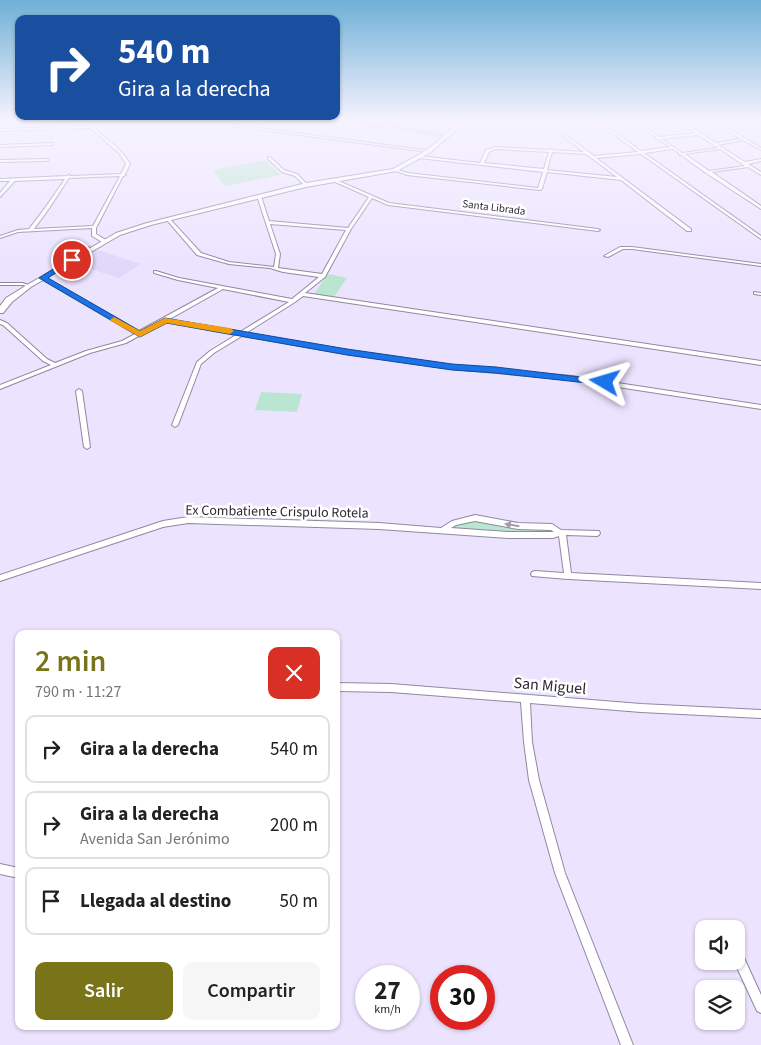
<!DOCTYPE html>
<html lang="es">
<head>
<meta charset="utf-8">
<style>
	body { margin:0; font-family:"Source Sans 3",sans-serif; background:#f6f6f6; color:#202124; height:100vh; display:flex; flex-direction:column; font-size:19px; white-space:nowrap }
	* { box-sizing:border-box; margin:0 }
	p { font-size:16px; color:#757577 }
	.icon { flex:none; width:28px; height:28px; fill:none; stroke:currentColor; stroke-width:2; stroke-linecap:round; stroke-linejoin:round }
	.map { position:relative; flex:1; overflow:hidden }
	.details { position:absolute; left:15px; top:630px; width:325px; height:400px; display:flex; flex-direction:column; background:#fff; border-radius:10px; box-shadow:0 1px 4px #0004 }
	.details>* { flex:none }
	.guide { position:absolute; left:15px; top:15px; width:325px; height:105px; border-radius:10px; box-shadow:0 1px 4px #0004; background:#1a4fa0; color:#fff; overflow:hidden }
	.fabs { position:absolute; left:695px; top:920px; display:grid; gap:10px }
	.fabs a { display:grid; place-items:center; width:50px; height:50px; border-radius:10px; background:#fff; box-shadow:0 1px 4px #0004; font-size:25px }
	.speed { position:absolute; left:355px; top:965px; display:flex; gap:10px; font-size:25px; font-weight:700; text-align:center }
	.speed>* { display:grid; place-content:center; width:65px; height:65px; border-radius:50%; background:#fff; box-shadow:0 1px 4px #0004; line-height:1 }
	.speed small { font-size:12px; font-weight:400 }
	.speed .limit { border:8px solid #d22; background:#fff; color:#111 }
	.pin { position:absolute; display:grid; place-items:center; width:42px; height:42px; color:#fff; margin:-21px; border:2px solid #fff; border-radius:50%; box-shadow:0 1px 5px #0007 }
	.me { position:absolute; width:55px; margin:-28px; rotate:277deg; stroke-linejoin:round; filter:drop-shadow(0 0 4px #0008) }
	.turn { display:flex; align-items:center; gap:18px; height:105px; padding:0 20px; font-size:22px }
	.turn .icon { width:65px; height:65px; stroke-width:2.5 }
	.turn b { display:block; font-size:35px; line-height:42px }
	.round { display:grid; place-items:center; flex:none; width:52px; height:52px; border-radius:10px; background:#f6f6f6 }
	.headline { display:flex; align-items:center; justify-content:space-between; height:85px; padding:0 20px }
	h1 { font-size:30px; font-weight:600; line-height:38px; color:#787417 }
	.cta { display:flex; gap:10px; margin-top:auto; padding:10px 20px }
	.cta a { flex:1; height:58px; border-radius:10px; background:#787417; color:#fff; font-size:20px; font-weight:600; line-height:58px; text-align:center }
	.cta a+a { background:#f6f6f6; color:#202124 }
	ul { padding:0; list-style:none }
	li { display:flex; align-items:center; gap:15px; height:68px; margin:0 10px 8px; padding:0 10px; border:2px solid #e0e0e0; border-radius:10px }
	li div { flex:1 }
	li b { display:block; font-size:19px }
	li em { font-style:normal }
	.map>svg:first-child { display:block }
</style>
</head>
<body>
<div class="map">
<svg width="761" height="1045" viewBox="0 0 761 1045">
	<rect width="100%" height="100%" fill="#ece4ff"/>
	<path fill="#e1d7f8" d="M95,249L141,264L119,278L72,263Z"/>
	<path fill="#bae5d0" d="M751,121L761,127V135L752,137L729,124Z
		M265,160L280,175L225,186L213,170Z
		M328,274L347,278L334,297L314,294Z
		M261,392L302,394L297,412L255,410Z
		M476,520L551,529L554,532L513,533L448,528L460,523Z"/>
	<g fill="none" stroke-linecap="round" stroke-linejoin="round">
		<path stroke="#5aa9ba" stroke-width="2" d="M74,256L89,247
			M55,268L65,261"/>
		<defs>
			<path id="street" d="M85,121H89C101,138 120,145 130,164L125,174L126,175L123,176L96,228V234L106,240V242H102L92,236V228L18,232L0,238V236L18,230L29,229L45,208L65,179L15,181L0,197V193L10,181H0V179L67,176L69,175L71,176L121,174L126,164L119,153L90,128L0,131V129L89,126ZM120,176L93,226L34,229L48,210L69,178Z
				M194,121H205L431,151L429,152Z
				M336,121H348L451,135L449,136Z
				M595,121H599L641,151L670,147L658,139H656V137L632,121H637L659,137L696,133L677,121H682L716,143L741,139L711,121H716L761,148V150L743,140L718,145L745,162L761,159V161L748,164L761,172V175L748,167L712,172L761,206V209L706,173L681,155H679V153L673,149L644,153L761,236V239L641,154L596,158L691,229V231H687L621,180L547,172L542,189L540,190L407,175L393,170L395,169L408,173L538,188L543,172L419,158L417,157L419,156L480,163L486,150L495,147L549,150L551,149L553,150L584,152L563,136L564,134L594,156L638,152ZM698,135L718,148L682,153L662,139ZM495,149L549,152L544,169L484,163L489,152ZM720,149L745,166L709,171L685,154ZM552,152L586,154L617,177L547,170Z
				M758,121H761V123Z
				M52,143L53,145L0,147V145Z
				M268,157H270L284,170L297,174L307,184V186H305L295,176L282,172L268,159Z
				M46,159L48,160L47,161L0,162V160Z
				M334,179L389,203L598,229L600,230L598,231L388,205L372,198L351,229L325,277L305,293L761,361V365L303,296L295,302L246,333L347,350L452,365L572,376L761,405V409L572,380L452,369L347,354L242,336L214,353L201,364L178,425L175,427L172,425L197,362L210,351L236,335L164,322L126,343L90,353L0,389V385L51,365L43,361L3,325L0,324V320L7,323L47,359L55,363L86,351L122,341L135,334L41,279V277H45L139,331L218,288L178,280L154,273V271H156L179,278L292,299L319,277L283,272L270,268L229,264L197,255L166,219L169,218L201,253L229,262L274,267L276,254L257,196L259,195L261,196L269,221L348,228L369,197L333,181L332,180ZM270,224L346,230L322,274L278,268L280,254ZM223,289L289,302L240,332L168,320Z
				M620,247H632L761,264V266L632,249H623L608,257L604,256Z
				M0,283H23L31,286L29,287L23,285H0Z
				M754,292L761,293V295L754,294Z
				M79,389L82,391L90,447L87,449L84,447L76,391Z
				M475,515L518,523L552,524L561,530L599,531L600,533L599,535L597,536L566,535L571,573L761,583V589L568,579L532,576L531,574L532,572L535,571L564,573L559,536L553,538H508L379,529L188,523L163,527L0,581V575L163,521L188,517L379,523L441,528L452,521ZM475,521L518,529L551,530L554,532H508L451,528L456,525Z
				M336,683L391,684L641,704L761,710V718L641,712L530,703L532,742L539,780L565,873L633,1045H621L555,873L529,780L524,742L521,702L391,692L336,691Z
				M0,864L19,868V878L0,874Z
				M736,948L740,949L761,995V1013L757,1011L734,961H736Z"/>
			<path id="secondary" d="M461,121H466L431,152L397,171L306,187L151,225L120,235L31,287L12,302L3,313H0V306L6,298L27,285L116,233L147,223L306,183L393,169L427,150Z"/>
		</defs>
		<use href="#street" stroke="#9088a0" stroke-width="2"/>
		<use href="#secondary" stroke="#9088a0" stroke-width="2"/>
		<use href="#street" fill="#fff" fill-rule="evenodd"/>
		<use href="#secondary" fill="#fff" fill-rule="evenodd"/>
	</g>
	<defs><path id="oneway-solid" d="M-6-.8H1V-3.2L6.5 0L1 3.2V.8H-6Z" transform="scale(1.25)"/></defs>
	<use fill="#a09fa3" href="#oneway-solid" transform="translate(512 525) rotate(-171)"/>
	<linearGradient id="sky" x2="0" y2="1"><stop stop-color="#6fb0d6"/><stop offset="0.45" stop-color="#f6f3ff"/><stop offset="1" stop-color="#f6f3ff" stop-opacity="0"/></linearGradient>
	<rect width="761" height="268" fill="url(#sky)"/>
	<path fill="#1a73e8" stroke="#114b97" d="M69,259L75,260L48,278L140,331L165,318L347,349L452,364L496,367L605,380L609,382L605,385L496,373L452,370L347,355L167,323L140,337L39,278Z"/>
	<path fill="#f59e0b" d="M114,317L140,331L165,318L230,328L234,331L230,334L167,323L140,337L111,321L110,320Z"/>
	<g text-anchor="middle" stroke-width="5" stroke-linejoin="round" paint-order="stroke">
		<g font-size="11" fill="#2c2933" stroke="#fff">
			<text transform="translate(494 207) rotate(7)" y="4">Santa Librada</text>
		</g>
		<g font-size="14" fill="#2c2933" stroke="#fff">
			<text transform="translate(277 511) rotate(1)" y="5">Ex Combatiente Crispulo Rotela</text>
		</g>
		<g font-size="16" fill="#2c2933" stroke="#fff">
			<text transform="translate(550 685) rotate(5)" y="6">San Miguel</text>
		</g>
	</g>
</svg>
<div class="fabs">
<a><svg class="icon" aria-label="sound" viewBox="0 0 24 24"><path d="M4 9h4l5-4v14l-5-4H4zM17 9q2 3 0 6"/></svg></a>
<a><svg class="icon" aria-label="layers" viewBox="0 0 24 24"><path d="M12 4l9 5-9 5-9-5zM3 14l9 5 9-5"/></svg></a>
</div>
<div class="speed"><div>27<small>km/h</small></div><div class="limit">30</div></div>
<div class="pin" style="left:72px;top:260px;background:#d93025"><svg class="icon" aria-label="arrive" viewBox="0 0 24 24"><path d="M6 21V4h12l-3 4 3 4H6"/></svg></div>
<svg class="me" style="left:605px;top:382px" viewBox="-20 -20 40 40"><path d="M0-17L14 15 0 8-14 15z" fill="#1a73e8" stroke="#fff" stroke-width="4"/></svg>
<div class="guide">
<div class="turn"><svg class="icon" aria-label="right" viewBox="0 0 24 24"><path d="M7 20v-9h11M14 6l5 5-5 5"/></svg><div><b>540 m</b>Gira a la derecha</div></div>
</div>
<section class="details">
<div class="headline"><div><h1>2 min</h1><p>790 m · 11:27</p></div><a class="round" style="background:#d93025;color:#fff"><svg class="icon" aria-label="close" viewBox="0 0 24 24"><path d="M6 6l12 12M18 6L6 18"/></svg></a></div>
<ul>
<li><svg class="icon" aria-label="right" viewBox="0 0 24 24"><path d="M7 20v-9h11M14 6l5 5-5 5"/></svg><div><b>Gira a la derecha</b></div><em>540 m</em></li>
<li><svg class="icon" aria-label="right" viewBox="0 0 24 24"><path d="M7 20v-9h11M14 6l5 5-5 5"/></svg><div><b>Gira a la derecha</b><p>Avenida San Jerónimo</p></div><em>200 m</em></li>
<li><svg class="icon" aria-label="arrive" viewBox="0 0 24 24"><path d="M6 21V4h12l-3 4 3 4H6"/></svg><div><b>Llegada al destino</b></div><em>50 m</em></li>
</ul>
<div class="cta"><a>Salir</a><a>Compartir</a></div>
</section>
</div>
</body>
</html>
